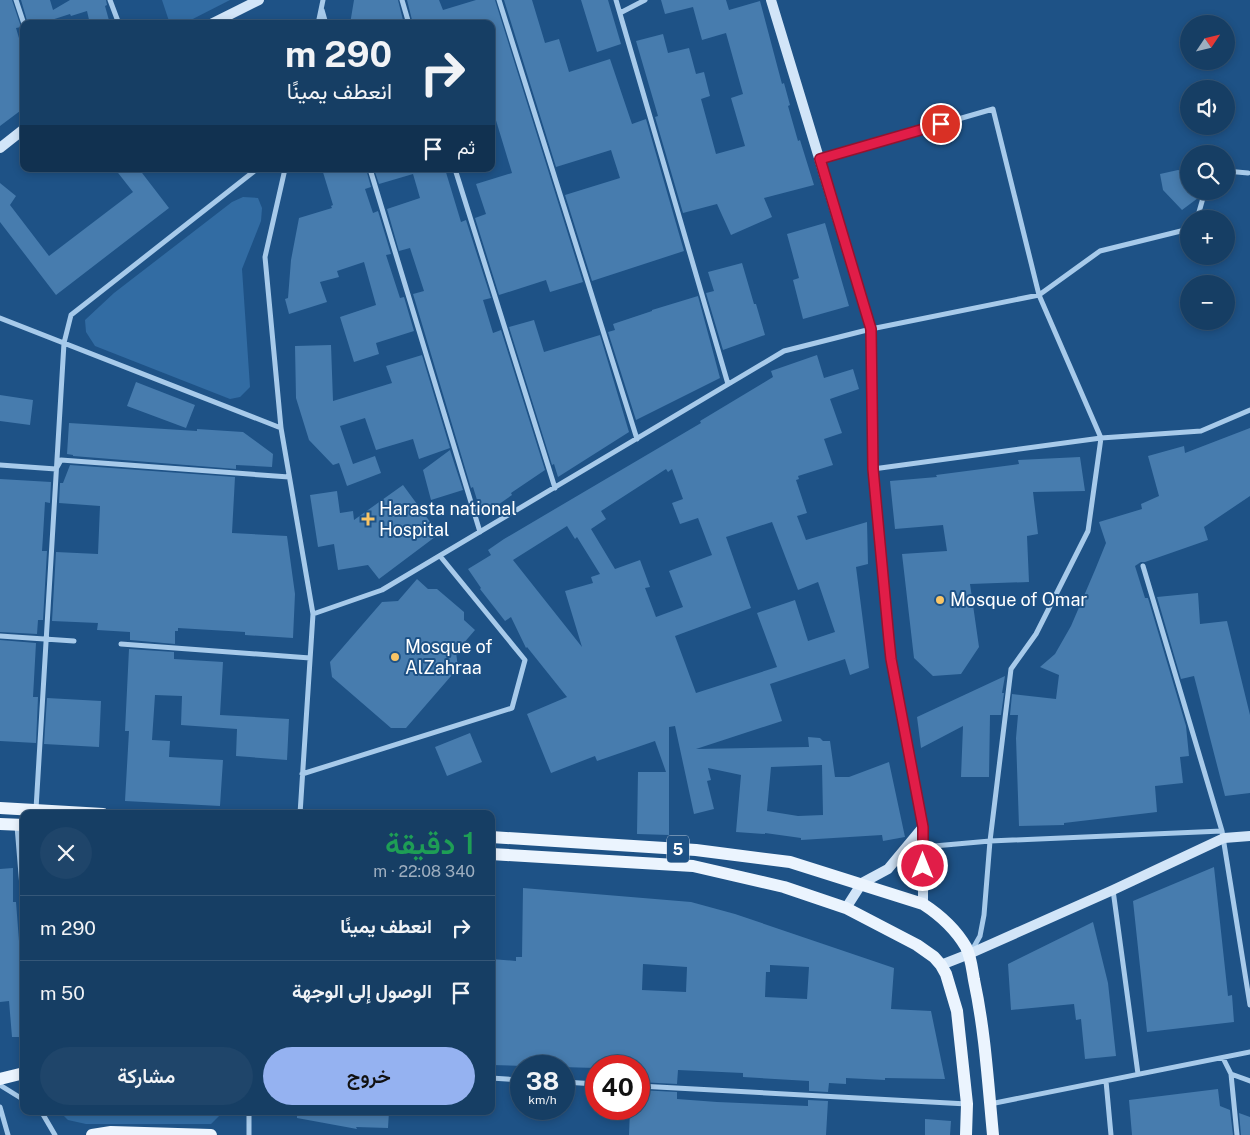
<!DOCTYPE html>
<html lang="ar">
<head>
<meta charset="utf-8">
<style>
	body { margin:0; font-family:"Public Sans",Vazirmatn,sans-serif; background:#1f456a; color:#f1f3f6; direction:rtl; height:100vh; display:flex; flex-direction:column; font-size:19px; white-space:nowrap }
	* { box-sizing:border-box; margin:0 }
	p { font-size:16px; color:#9eaebf }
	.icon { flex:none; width:28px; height:28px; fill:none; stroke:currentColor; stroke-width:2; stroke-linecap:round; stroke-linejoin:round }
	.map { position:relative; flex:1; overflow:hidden; direction:ltr }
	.drawer { position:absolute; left:20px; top:810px; width:475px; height:305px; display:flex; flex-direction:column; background:#163e64; border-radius:10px; box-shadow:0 2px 8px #0003,0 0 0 1px #355778; direction:rtl }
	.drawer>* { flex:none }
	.top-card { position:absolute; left:20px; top:20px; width:475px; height:152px; border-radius:10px; box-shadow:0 2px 8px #0003,0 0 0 1px #355778; direction:rtl; background:#163e64; color:#f1f3f6; overflow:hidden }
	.needle { width:32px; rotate:55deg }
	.buttons { position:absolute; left:1180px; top:15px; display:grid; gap:10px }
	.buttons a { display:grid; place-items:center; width:55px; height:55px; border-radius:50%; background:#163e64; box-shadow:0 2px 8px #0003,0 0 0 1px #355778; font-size:25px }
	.speed { position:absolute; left:510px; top:1055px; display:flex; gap:10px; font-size:25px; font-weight:700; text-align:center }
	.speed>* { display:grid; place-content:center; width:65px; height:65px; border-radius:50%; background:#163e64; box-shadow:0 2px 8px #0003,0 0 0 1px #355778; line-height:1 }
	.speed small { font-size:12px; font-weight:400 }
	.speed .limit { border:8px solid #d22; background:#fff; color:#111 }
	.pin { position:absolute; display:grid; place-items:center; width:42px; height:42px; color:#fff; margin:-21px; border:2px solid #fff; border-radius:50%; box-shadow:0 1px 5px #0007 }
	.me { position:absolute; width:55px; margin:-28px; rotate:0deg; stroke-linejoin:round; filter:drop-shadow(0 0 4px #0008) }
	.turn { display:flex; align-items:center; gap:18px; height:105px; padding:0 20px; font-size:22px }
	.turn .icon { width:65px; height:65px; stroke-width:2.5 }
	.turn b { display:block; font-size:35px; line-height:42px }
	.then { display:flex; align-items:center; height:48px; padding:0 20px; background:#0003; gap:10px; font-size:19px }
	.round { display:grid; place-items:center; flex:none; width:52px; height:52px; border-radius:26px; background:#1f456a }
	.summary { display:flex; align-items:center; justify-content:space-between; height:85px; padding:0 20px }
	h1 { font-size:30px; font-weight:600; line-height:38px; color:#1e9e55 }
	.cta { display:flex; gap:10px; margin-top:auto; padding:10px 20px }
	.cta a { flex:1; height:58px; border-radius:30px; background:#95b2f1; color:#111; font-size:20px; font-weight:600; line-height:58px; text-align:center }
	.cta a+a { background:#1f456a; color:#f1f3f6 }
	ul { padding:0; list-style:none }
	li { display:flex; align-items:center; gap:15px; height:65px; padding:0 20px; border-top:1px solid #355778 }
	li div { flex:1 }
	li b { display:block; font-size:19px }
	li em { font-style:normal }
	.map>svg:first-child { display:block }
</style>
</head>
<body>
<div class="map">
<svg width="1250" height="1135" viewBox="0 0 1250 1135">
	<rect width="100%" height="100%" fill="#1e5286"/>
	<path fill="#326ca3" d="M162,0H230L183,24H170Z
		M243,197L258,198L262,208L261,221L242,269L250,387L240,397L230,399L95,346L86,332L85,320L114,293L232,202Z
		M59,1111H221V1114L211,1124H86L68,1120Z"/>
	<path fill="#477cae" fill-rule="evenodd" d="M0,0H12L21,27L16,28L24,55V108L0,126Z
		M21,0H50L53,10L70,0H106L107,5L105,6L110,24H90L87,11L71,16L70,14L39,24H28Z
		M354,0H398L404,24H350Z
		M407,0H439L443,10L476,0H495L583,282L550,292L546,280L499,295L475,218L486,214L476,184L512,173L491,104V24H413Z
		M504,0H532L545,43L559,39L569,72L610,59L632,124L646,119L684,251L592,281L565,195L620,178L611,150L556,167Z
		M581,0H608L621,44L597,52Z
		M661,0H726L729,10L760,1L782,84L784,83L790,105L788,106L798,141L800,140L814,185L764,198L772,217L731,235L717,204L683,213L655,117L658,116L636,41L663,34L668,53L689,48L696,74L704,72L710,96L701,99L716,154L745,146L731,98L743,94L726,33L702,40L693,7L665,14Z
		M115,169H139L169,208L56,295L0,222V183L16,196L10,205L49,256L133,192Z
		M322,169H366L371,187L365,189L373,213L378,211L391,254L386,255L400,298L404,297L414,331L376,343L379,354L354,362L340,317L376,305L364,262L337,271L339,277L320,282L327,302L289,314L285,299L288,298L291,260L299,218L332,208L331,206L333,205Z
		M374,169H445L461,222L466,220L491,298L483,300L493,333L501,330L545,470L511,493L512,495L482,516L473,487L471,488L413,294L424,291L410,248L399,251L387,209L420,198L413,174L379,184Z
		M1178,170L1189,173V191H1200L1198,198L1182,210L1163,190L1160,174Z
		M825,223L849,306L803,319L793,280L799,278L787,234Z
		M742,263L754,304H756L765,335L723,350L706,293L714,291L708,272Z
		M698,296L720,378L636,420L608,332L615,330L613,324L652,311V310Z
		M534,320L544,352L600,335L629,432L558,477L554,464L552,465L509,327Z
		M331,345L333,401L392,383L386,366L422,355L450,448L419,459L413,439L376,450L365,418L340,426L353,464L375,456L381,473L347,486L339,463L333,465L309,440L296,398L295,346Z
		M817,355L824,378L853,369L859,389L830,399L842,433L824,439L833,465L798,476L799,479L796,480L807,513L797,516L806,540L867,522L868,564L856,567L869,668L850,675L845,659L770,684L782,721L696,749L809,747L808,737L820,738L823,741H830L835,777H849L889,762L905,837L883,841L882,835L801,840V838L765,833V834L736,832L741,775L708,768L711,780L707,781L714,809L694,814L675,726L669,727V835L637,834L638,772H666L655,741L597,761L595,756L551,773L527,714L567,697L527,647L526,648L511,617L505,621L480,589L481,588L468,569L491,555L488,550L504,539L701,423L700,421L773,377L771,371ZM666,469L668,472L672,469L683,499L672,503L680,524L698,518L712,555L669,571L683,607L656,617L645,588L650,587L640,560L615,569L591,529L606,519L601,511ZM772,522L798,590L818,582L835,632L808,641L795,600L757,613L777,667L696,693L675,636L751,608L726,537ZM567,526L575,539L577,537L600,574L591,577L593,583L565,591L582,647L513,560ZM822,765L823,815L798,816L767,811L771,767Z
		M136,382L195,405L186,428L127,406Z
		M0,395L33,400L30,425L0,421Z
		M69,423L197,431V429L243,432L273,454L272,467L236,465V469L73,456V455L67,454Z
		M1250,428V496L1204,527L1208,540L1145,562H1141L1135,566L1145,598H1148L1186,726L1189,756L1180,757L1183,783L1155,786L1157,812L1064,823V825L1019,826L1016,738L1018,715H1010L1012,694L1056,699L1059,675L1040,667L1055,654L1071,626L1095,570L1106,543L1099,522L1142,509L1141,504L1159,496L1148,456L1184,446L1185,453Z
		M450,450L463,490L431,500L423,470Z
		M1080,457L1085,491L1033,492L1038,534L1027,536L1029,582L970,584L979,647L961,674L933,676L914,658L902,554L947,551L943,525L895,529L890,481L937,477L936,475L1019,464L1018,460Z
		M70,465L235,477L232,533L287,536L295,594L293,638L245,635V632L178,628V631H175V644L130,640V632L97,630L98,623L52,621L56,552L98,554L100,506L59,503L60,483H63Z
		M0,479L51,482L50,503L45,502L43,536L42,551H47L43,620H38L37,634L0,632Z
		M403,485L439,534L379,579L368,565L338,570L334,544L318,547L310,495L337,491L340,513L353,511L354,520Z
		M417,579L428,589H437L464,612V620L475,630L456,652L458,668L406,728H391L332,677L330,662L382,602L398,601Z
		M1198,593L1200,624L1227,621L1250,715V793L1225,796L1194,676L1181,679L1157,597Z
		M0,640L36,643L33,697H38L36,743L0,741Z
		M129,649L174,652V659L223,662L220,715L289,719L287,760L236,756L237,729L181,725L182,696L155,695L152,740L170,741L169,757L223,760L220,806L125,801L129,731H125Z
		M1005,676L1002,693H1004L1001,715H990L989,777H961L963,726L921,748L917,717Z
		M47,698L101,701L99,747L44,744Z
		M470,733L482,762L447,776L435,747Z
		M1214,867L1228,996L1232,995L1234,1022L1147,1032L1133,901Z
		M13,868V902H16L19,941L24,1037H12L9,1001L0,1002V869Z
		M523,888L691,902L735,914L894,968L891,1009L931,1011L945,1079L885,1078V1080L846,1078V1084L829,1083L828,1092L809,1091V1081L743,1077V1073L678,1070L677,1084L639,1082V1066H596V1068L491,1065V959L516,961V957H522ZM643,964L687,967L686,992L642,990ZM770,965L809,967L807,999L765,997L766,972H770Z
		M1093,922L1108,983L1116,1056L1085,1059L1081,1019L1076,1020L1074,1004L1011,1010L1008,964Z
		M1218,1089L1220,1106L1230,1110L1233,1135H1132L1129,1100Z
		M639,1090L677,1092V1099L717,1102L808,1106V1100L828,1101L826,1135H629L630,1109H639Z
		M297,1111H389L388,1128L356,1127L357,1129L297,1118Z
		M1239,1113L1250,1117V1135H1241Z
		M925,1119L951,1121L950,1135H925Z"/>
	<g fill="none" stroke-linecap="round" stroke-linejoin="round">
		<path stroke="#a7caea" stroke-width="5" d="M16,0L24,24
			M110,0L119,24
			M402,0L409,24
			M499,0L637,439
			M616,0L728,384
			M322,10L326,24
			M620,13L645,0
			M318,24L323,0
			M820,159L993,109L1039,295L1101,438L1088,531L1036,634L1011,669L990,841L984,915L980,936L971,952
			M285,169L265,257L281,428L313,614L300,814
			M370,169L480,532
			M455,169L555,488
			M1226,171L1248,173
			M1197,219L1205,191
			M0,318L281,428
			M0,465L56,469L61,460L289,477
			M873,469L1101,438L1201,431L1250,410
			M1143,566L1222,831L1250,1005
			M313,614L382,590L784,351L871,329L1039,295L1100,251L1189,229
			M0,636L74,641
			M121,644L310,658
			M302,774L512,708L525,660L440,556
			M36,809L64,343L71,315L257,169
			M17,826L24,911
			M923,847L990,841L1222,831
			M1113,890L1138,1074
			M1223,1058L1231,1074L1250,1081
			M1231,1074L1237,1135
			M491,1078L521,1080
			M1106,1081L1111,1135
			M564,1082L596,1084
			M0,1085L24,1100
			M639,1086L967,1104
			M990,1104L1250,1052
			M0,1107L8,1135
			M41,1111L55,1135
			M249,1135V1111"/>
		<path stroke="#d2e5f8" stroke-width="10" d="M771,0L871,329L873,469L891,659L923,827V904
			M211,24L259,0
			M0,148L24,129
			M846,908L862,883L888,869L923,827
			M941,965L969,954L1113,890L1224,838L1250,836"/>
		<path stroke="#ebf4fe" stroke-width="12" d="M0,808L103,814
			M0,824L24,825
			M491,837L696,850L790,862L923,904C940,915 956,930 966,947C971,957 972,969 974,980C985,1031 988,1083 993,1135
			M491,854L693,866L784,887L846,908L917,945L934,957L941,965L946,974L957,1011L967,1104L966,1135
			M0,1079L24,1073
			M92,1135L111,1132L211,1135"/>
	</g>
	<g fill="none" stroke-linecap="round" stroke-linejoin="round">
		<defs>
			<path id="route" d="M923,866V827L891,659L889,640L873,469L871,329L820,159L941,124"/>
		</defs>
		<use href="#route" stroke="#92132f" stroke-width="12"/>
		<use href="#route" stroke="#e11d48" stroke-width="9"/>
	</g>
	<g fill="#f9c566" stroke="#1e5286" stroke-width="2">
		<path d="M365.5 511.5h5v5h5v5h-5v5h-5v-5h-5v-5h5z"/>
		<circle cx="940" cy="600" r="5"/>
		<circle cx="395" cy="657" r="5"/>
	</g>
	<g text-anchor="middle" stroke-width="4" stroke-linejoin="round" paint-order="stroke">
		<rect fill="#1e5286" stroke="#bccbdb" stroke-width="1" x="667" y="835.5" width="22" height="27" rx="4"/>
		<g font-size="16" font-weight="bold" fill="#fff">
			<text x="678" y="855">5</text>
		</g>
		<g font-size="18" fill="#fff" stroke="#1e5286" text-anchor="start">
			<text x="379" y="515">Harasta national<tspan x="379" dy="21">Hospital</tspan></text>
			<text x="950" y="606">Mosque of Omar</text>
			<text x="405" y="653">Mosque of<tspan x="405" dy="21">AlZahraa</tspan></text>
		</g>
	</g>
</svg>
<div class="buttons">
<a><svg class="needle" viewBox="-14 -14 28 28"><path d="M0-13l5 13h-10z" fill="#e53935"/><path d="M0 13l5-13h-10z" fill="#9eaebf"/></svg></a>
<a><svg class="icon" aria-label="sound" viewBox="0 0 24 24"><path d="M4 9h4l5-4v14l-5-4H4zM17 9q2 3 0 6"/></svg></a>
<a><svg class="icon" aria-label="search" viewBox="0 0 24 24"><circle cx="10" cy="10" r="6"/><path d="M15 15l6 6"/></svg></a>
<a>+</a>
<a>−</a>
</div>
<div class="speed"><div>38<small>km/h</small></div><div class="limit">40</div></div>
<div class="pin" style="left:941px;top:124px;background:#d93025"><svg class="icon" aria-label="arrive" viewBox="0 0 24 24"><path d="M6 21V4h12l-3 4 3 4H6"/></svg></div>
<svg class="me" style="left:923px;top:866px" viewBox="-20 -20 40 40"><circle r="17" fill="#e11d48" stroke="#fff" stroke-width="3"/><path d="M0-11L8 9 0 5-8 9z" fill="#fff"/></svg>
<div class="top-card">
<div class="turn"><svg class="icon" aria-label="right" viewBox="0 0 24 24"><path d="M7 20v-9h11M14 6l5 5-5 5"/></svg><div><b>290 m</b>انعطف يمينًا</div></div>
<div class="then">ثم<svg class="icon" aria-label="arrive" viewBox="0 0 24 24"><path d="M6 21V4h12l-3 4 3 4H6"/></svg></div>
</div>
<section class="drawer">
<div class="summary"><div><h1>1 دقيقة</h1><p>340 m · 22:08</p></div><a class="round"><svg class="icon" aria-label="close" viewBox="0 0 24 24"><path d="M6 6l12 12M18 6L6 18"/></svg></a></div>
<ul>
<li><svg class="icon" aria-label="right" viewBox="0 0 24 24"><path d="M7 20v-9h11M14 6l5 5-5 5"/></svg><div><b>انعطف يمينًا</b></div><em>290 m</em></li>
<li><svg class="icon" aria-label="arrive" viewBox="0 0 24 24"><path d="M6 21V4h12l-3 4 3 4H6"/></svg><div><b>الوصول إلى الوجهة</b></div><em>50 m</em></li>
</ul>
<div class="cta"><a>خروج</a><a>مشاركة</a></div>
</section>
</div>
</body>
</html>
